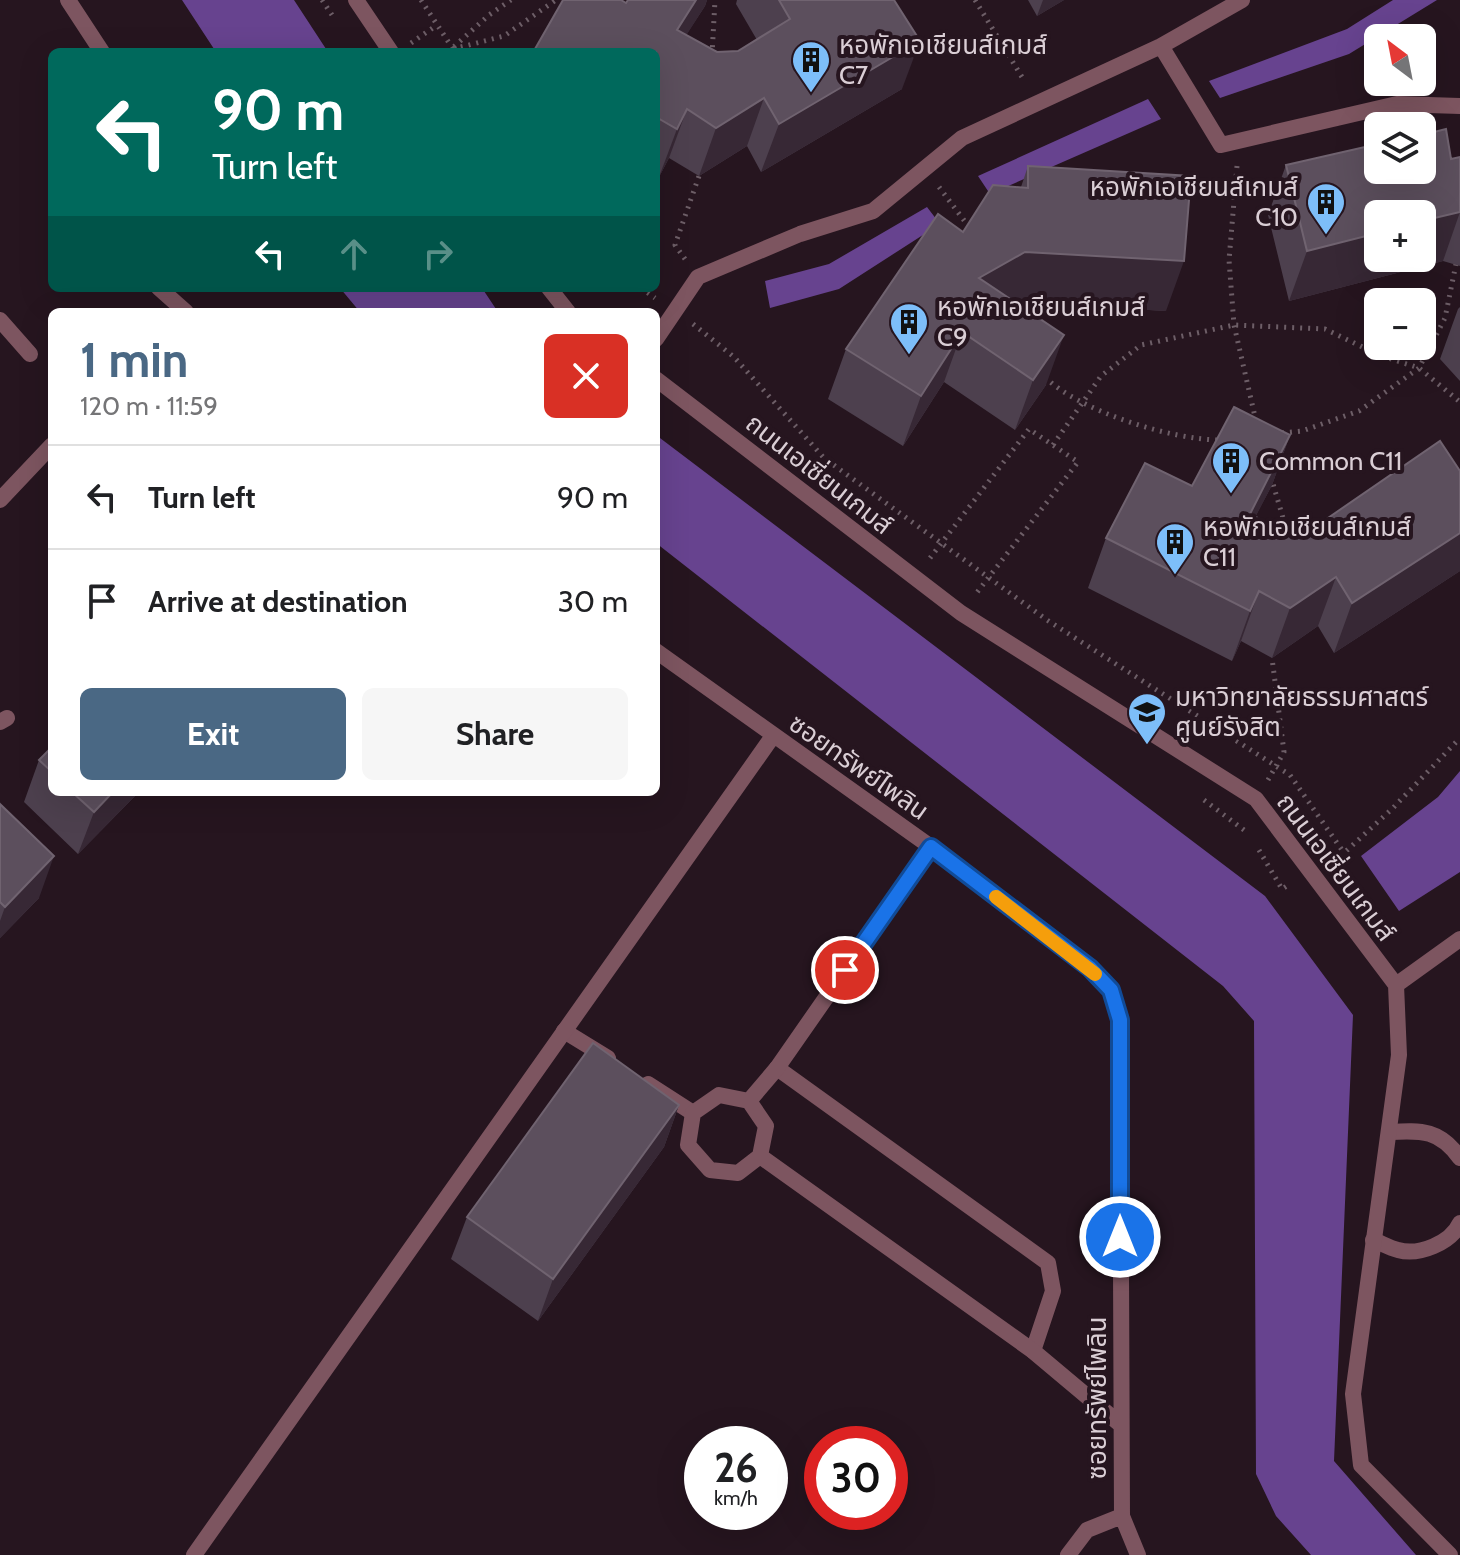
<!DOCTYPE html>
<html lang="en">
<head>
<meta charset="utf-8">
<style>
	body { margin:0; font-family:Cabin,"Noto Sans Thai",sans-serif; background:#f6f6f6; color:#202124; height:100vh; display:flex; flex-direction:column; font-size:30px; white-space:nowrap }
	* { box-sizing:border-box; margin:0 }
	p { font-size:26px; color:#757577 }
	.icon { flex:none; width:44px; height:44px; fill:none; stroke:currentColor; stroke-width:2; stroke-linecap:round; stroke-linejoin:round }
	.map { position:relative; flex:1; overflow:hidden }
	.panel { position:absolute; left:48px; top:308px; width:612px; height:488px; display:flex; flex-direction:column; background:#fff; border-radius:12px; box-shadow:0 8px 32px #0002 }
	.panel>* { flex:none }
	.top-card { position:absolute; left:48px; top:48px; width:612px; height:244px; border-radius:12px; box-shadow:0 8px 32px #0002; background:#00695c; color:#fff; overflow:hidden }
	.needle { width:52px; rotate:328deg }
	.controls { position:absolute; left:1364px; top:24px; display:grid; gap:16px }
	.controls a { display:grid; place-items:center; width:72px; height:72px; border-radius:12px; background:#fff; box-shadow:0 8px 32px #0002; font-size:40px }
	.speed { position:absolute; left:684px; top:1426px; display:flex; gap:16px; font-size:40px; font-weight:700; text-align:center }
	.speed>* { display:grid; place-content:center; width:104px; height:104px; border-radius:50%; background:#fff; box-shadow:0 8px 32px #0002; line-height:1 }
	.speed small { font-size:20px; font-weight:400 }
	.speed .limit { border:12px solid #d22; background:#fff; color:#111 }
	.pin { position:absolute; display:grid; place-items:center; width:68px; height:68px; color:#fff; margin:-34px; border:4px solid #fff; border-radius:50%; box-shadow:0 2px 8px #0007 }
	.me { position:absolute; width:88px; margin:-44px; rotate:0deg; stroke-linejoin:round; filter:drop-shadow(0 0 6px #0008) }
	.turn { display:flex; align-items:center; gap:28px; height:168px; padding:0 32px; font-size:36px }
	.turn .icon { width:104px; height:104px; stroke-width:2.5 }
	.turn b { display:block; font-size:56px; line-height:68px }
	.lanes { display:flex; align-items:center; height:76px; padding:0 32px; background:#0003; justify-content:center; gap:40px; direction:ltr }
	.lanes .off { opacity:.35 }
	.round { display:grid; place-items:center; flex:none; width:84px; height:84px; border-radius:12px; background:#f6f6f6 }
	.overview { display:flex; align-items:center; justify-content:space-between; height:136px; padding:0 32px }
	h1 { font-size:48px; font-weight:700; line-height:60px; color:#4a6884 }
	.button { display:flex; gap:16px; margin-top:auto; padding:16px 32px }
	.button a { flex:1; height:92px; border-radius:12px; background:#4a6884; color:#fff; font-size:32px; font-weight:700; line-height:92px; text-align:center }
	.button a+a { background:#f6f6f6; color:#202124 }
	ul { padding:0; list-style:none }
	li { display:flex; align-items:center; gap:24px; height:104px; padding:0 32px; border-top:2px solid #e0e0e0 }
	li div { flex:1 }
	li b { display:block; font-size:30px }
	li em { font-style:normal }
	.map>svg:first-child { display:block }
</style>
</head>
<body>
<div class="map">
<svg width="1460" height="1555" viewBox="0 0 1460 1555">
	<rect width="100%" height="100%" fill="#26151f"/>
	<path fill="#67438f" d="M182,0H294L328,52H216Z
		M1393,0H1437L1349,54L1220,98L1209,81L1347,29Z
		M1148,99L1161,119L990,194L978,176Z
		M927,207L940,224L839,289L770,308L765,281L829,264Z
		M340,288H482L498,312H360Z
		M656,435L1265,896L1353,1015L1334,1461L1416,1555H1311L1276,1516L1256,1474L1254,1021L1223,986L656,543Z
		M1460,771V872L1399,911L1361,856L1438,797Z"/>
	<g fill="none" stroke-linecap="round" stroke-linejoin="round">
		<path stroke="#6d5e67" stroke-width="5" stroke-dasharray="2 6" stroke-linecap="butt" d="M322,0L332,15
			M421,0L453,49
			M975,0L1025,82
			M411,43L437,25
			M453,49L504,36L556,0
			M448,52L489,15L511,0
			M712,55L715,0
			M1237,166L1229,260L1234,325L1256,421
			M939,187L969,227
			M685,259L675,245L699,176
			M641,288L655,298
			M693,324L734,357L824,458L1047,620L1290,775L1344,853
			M1045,377C1079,411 1172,440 1220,440
			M1282,433L1302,431L1359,411L1419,368L1445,318L1456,264
			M1053,445L1101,376L1141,345L1234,325L1325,329L1379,355L1419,368L1460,402
			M1271,477L1283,518L1282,537
			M930,558L1029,429L1078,462L975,595
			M1268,780L1284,752L1272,658
			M1204,800L1244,830
			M1259,850L1282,889L1290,884
			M1333,859L1344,853L1393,808L1460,738"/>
		<path stroke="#7d5560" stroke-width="16" d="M0,500L52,445
			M0,722L7,718
			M564,1031L608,1058
			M777,1068L1048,1263L1053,1291L1033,1351
			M648,1084L693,1113
			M1390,1132C1422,1130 1440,1130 1460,1158
			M1373,1240C1381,1243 1390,1248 1398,1250C1419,1256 1451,1243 1460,1223"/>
		<path stroke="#7d5560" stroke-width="16" d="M68,0L102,52
			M356,0L391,52
			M1161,46L1221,145L1397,104L1460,106
			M159,288L186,312
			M549,288L568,312
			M0,320L30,354
			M656,339L698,277L800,234L873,211L962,138L1161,46L1242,0
			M656,379L961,613L1256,799L1396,985L1399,1055L1353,1394L1361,1465L1450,1555
			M656,651L931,847L1090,968L1111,990L1120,1020L1122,1516L1138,1555
			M1396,985L1460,939
			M719,1095L749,1101L766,1126L760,1156L738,1173L710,1170L688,1145L693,1113Z
			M749,1101L777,1068L931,847
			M760,1156L1033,1351L1120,1424
			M194,1555L773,736
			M1068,1555L1087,1530L1122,1516"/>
	</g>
	<path fill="#4d404e" d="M628,0H707L705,6L686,35L717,52L738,51L757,40L736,4L737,0H894L902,89L761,172L747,146L699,176L669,158L659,177L656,175V52H534L535,49L626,3Z
		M1028,0H1064L1037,16Z
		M1460,157V266L1443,261L1289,301L1268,215L1286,165L1451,159Z
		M1028,166L1166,311L1016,302L1046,385L1015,430L944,382L903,446L828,399L846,349L963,232L1021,187Z
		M1460,307V381L1440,359L1458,309Z
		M1290,435L1272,485L1255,517L1287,533L1309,531L1460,471V571L1334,653L1318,626L1272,658L1241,641L1232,661L1088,588L1106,538L1192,486Z
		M52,747V792H139L78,854L24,802L39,760Z
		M0,804L39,898L0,938Z
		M679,1105L664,1147L538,1321L451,1259L467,1217Z"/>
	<path fill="#372835" d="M696,0H707L705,6L659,78L677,30Z
		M1043,0H1064L1037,16Z
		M920,41L902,89L761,172L779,124Z
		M764,98L747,146L699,176L716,128Z
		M687,109L669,158L659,177L677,129Z
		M1460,212L1443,261L1289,301L1307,251L1378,233V258H1422V221Z
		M1025,252L1184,261L1166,311L1007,302L979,278Z
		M962,332L944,382L903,446L921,396Z
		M1064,335L1046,385L1015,430L1033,380Z
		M1290,435L1272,485L1231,564L1250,514Z
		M1460,533V571L1334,653L1352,603Z
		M1336,577L1318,626L1272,658L1290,608Z
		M1259,591L1241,641L1232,661L1250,611Z
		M113,792H139L78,854L94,812Z
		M54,856L39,898L0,938V921L5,907Z
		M679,1105L664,1147L538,1321L553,1279Z"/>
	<path fill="#5c4f5d" stroke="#706370" stroke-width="2" d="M563,0H621L626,3L628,0H696L677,30L717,52L738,51L790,19L779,0H894L920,41L779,124L764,98L716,128L687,109L677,129L656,117V52H540L535,49Z
		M1446,129L1451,159L1460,157V212L1422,221V214H1378V233L1307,251L1286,165L1378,144V170H1422V135Z
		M1028,166L1191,176L1184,261L1025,252L979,278L1064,335L1033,380L962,332L921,396L846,349L938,214L963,232L993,185L1028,188Z
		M1234,407L1290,435L1250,514L1287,533L1309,531L1440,441L1460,471V533L1352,603L1336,577L1290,608L1259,591L1250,611L1106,538L1145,463L1192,486Z
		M52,747V772L39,760Z
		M72,792H113L94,812Z
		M0,804L54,856L5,907L0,902Z
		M593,1043L679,1105L553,1279L467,1217Z"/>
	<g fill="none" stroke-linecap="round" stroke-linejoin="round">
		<defs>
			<path id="route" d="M845,970L931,847L1090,968L1111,990L1120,1020V1237"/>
		</defs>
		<use href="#route" stroke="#114b97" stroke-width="20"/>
		<use href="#route" stroke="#1a73e8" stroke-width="14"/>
		<path stroke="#f59e0b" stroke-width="14" d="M996,897L1095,974"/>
	</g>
	<defs>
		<symbol id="building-pin" viewBox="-11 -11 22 30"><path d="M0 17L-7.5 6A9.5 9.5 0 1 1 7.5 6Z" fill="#7dbef9" stroke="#26151f"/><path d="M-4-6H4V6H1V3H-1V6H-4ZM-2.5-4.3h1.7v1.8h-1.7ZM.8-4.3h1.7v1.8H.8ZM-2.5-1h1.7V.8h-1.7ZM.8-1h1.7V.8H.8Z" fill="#111"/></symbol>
		<symbol id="university-pin" viewBox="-11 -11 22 30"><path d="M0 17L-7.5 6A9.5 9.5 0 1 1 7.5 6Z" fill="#7dbef9" stroke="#26151f"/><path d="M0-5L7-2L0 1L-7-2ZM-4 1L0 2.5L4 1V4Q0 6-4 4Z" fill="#111"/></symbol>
	</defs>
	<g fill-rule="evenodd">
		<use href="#building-pin" x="789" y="38" width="44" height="60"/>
		<use href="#building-pin" x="1304" y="180" width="44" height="60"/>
		<use href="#building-pin" x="887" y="300" width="44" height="60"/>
		<use href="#building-pin" x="1209" y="439" width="44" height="60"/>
		<use href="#building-pin" x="1153" y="520" width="44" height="60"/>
		<use href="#university-pin" x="1125" y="690" width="44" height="60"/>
	</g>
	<g text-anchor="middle" stroke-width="8" stroke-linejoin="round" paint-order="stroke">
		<g font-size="26" fill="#daced5" stroke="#26151f" text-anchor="start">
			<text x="839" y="54">หอพักเอเชียนส์เกมส์<tspan x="839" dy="30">C7</tspan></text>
			<text x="1298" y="196" text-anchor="end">หอพักเอเชียนส์เกมส์<tspan x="1298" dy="30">C10</tspan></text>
			<text x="937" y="316">หอพักเอเชียนส์เกมส์<tspan x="937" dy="30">C9</tspan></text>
			<text x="1259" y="470">Common C11</text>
			<text x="1203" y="536">หอพักเอเชียนส์เกมส์<tspan x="1203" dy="30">C11</tspan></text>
			<text x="1175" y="706">มหาวิทยาลัยธรรมศาสตร์<tspan x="1175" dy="30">ศูนย์รังสิต</tspan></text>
		</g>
		<g font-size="26" fill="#daced5" stroke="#26151f">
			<text transform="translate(819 474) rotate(38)" y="9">ถนนเอเซี่ยนเกมส์</text>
			<text transform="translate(859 767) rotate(35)" y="9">ซอยทรัพย์ไพลิน</text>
			<text transform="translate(1336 867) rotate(53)" y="9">ถนนเอเซี่ยนเกมส์</text>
			<text transform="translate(1097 1398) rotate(-90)" y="9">ซอยทรัพย์ไพลิน</text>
		</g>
	</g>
</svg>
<div class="controls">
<a><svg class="needle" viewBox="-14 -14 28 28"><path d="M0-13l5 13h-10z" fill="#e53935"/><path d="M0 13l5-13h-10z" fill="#757577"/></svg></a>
<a><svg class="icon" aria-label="layers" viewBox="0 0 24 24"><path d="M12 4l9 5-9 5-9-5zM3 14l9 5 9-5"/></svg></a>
<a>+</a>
<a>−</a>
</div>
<div class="speed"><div>26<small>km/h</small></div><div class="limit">30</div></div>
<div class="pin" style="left:845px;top:970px;background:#d93025"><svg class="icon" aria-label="arrive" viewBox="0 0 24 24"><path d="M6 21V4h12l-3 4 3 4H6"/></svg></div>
<svg class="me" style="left:1120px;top:1237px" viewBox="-20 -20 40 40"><circle r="17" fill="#1a73e8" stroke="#fff" stroke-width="3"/><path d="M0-11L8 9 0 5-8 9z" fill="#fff"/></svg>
<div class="top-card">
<div class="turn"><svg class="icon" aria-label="left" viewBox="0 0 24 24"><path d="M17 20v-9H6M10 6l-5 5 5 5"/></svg><div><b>90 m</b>Turn left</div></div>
<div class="lanes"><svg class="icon" aria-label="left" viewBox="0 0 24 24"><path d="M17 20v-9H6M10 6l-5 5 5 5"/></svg><svg class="icon off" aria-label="ahead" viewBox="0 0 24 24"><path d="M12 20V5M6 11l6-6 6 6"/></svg><svg class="icon off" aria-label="right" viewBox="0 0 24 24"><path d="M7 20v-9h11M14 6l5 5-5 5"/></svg></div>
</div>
<section class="panel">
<div class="overview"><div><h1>1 min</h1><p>120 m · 11:59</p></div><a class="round" style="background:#d93025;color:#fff"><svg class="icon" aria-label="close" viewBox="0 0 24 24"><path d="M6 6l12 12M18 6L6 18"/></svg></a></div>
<ul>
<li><svg class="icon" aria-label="left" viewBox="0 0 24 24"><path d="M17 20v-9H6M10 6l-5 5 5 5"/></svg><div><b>Turn left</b></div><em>90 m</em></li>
<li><svg class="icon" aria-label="arrive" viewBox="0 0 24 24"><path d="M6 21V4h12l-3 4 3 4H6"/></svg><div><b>Arrive at destination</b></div><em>30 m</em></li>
</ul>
<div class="button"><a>Exit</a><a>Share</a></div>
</section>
</div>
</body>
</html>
